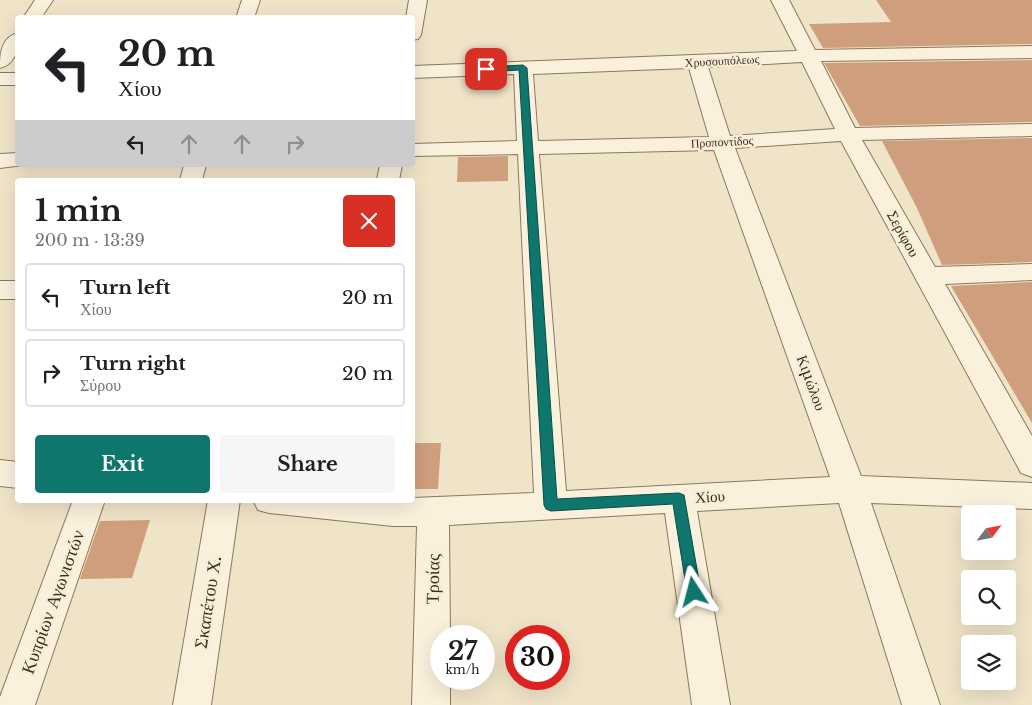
<!DOCTYPE html>
<html lang="en">
<head>
<meta charset="utf-8">
<style>
	body { margin:0; font-family:"Libre Baskerville",serif; background:#f6f6f6; color:#202124; height:100vh; display:flex; flex-direction:column; font-size:19px; white-space:nowrap }
	* { box-sizing:border-box; margin:0 }
	p { font-size:16px; color:#757577 }
	.icon { flex:none; width:28px; height:28px; fill:none; stroke:currentColor; stroke-width:2; stroke-linecap:round; stroke-linejoin:round }
	.map { position:relative; flex:1; overflow:hidden }
	.drawer { position:absolute; left:15px; top:178px; width:400px; height:325px; display:flex; flex-direction:column; background:#fff; border-radius:5px; box-shadow:0 5px 20px #0002 }
	.drawer>* { flex:none }
	.top-card { position:absolute; left:15px; top:15px; width:400px; height:152px; border-radius:5px; box-shadow:0 5px 20px #0002; background:#fff; color:#202124; overflow:hidden }
	.needle { width:32px; rotate:58deg }
	.buttons { position:absolute; left:961px; top:505px; display:grid; gap:10px }
	.buttons a { display:grid; place-items:center; width:55px; height:55px; border-radius:5px; background:#fff; box-shadow:0 5px 20px #0002; font-size:25px }
	.speed { position:absolute; left:430px; top:625px; display:flex; gap:10px; font-size:25px; font-weight:700; text-align:center }
	.speed>* { display:grid; place-content:center; width:65px; height:65px; border-radius:50%; background:#fff; box-shadow:0 5px 20px #0002; line-height:1 }
	.speed small { font-size:12px; font-weight:400 }
	.speed .limit { border:8px solid #d22; background:#fff; color:#111 }
	.pin { position:absolute; display:grid; place-items:center; width:42px; height:42px; color:#fff; margin:-21px; border-radius:10px; box-shadow:0 2px 8px #0006 }
	.me { position:absolute; width:55px; margin:-28px; rotate:351deg; stroke-linejoin:round; filter:drop-shadow(0 0 4px #0008) }
	.turn { display:flex; align-items:center; gap:18px; height:105px; padding:0 20px; font-size:22px }
	.turn .icon { width:65px; height:65px; stroke-width:2.5 }
	.turn b { display:block; font-size:35px; line-height:42px }
	.lanes { display:flex; align-items:center; height:48px; padding:0 20px; background:#0003; justify-content:center; gap:25px; direction:ltr }
	.lanes .off { opacity:.35 }
	.round { display:grid; place-items:center; flex:none; width:52px; height:52px; border-radius:5px; background:#f6f6f6 }
	.summary { display:flex; align-items:center; justify-content:space-between; height:85px; padding:0 20px }
	h1 { font-size:30px; font-weight:700; line-height:38px }
	.primary-button { display:flex; gap:10px; margin-top:auto; padding:10px 20px }
	.primary-button a { flex:1; height:58px; border-radius:5px; background:#0f766e; color:#fff; font-size:20px; font-weight:700; line-height:58px; text-align:center }
	.primary-button a+a { background:#f6f6f6; color:#202124 }
	ul { padding:0; list-style:none }
	li { display:flex; align-items:center; gap:15px; height:68px; margin:0 10px 8px; padding:0 10px; border:2px solid #e0e0e0; border-radius:5px }
	li div { flex:1 }
	li b { display:block; font-size:19px }
	li em { font-style:normal }
	.map>svg:first-child { display:block }
</style>
</head>
<body>
<div class="map">
<svg width="1032" height="705" viewBox="0 0 1032 705">
	<rect width="100%" height="100%" fill="#f0e4c8"/>
	<path fill="#cf9f7d" d="M876,0H1032V44L823,48L809,24L891,22Z
		M1032,60V122L860,126L824,63Z
		M1032,138V262L942,265L917,208L882,141Z
		M508,156V181L457,182L458,157Z
		M1032,282V423L951,286Z
		M412,443H441L438,489H412Z
		M150,520L132,578L80,579L100,521Z"/>
	<g fill="none" stroke-linecap="round" stroke-linejoin="round">
		<defs>
			<path id="minor" d="M35,0H53L41,18H23Z
				M242,0H260L254,18H236Z
				M409,0H427L421,35L418,39L412,40V18H406Z
				M771,0H789L815,50L1032,46V58L821,61L855,128L1032,124V136L862,140L935,267L1032,264V280L945,284L1032,436V477L1021,473L841,141L735,148L861,476L1032,483V509L871,503L940,705H902L839,503L697,511L730,705H692L665,513L449,525L450,636H441V679H450V705H412L417,526H393L269,513L258,510L253,500H412V498L534,493L518,154L412,156V144L517,141L514,74L412,78V66L797,51ZM802,62L835,129L730,136L708,67ZM689,68L709,137L538,141L533,74ZM714,150L830,477L566,491L539,154Z
				M18,33C18,47 17,64 0,68C0,54 1,37 18,33Z
				M0,73H18V85H0Z
				M18,153V165H24L0,168V154Z
				M184,165H206L202,180H180Z
				M380,165H402L399,180H377Z
				M0,281H18V299H0Z
				M0,460L18,462V488L0,486Z
				M73,500H105L35,705H0V697Z
				M208,500H240L211,705H173Z"/>
		</defs>
		<use href="#minor" stroke="#8d765c" stroke-width="2"/>
		<use href="#minor" fill="#faf1dc" fill-rule="evenodd"/>
	</g>
	<path fill="#0f766e" stroke="#0a4d48" d="M523,65L527,68L557,499L679,493L684,495L701,592L699,597L694,599L689,597L687,592L673,504L551,511L546,509L544,505L519,70L486,72L482,69L486,67Z"/>
	<g text-anchor="middle" stroke-width="5" stroke-linejoin="round" paint-order="stroke">
		<g font-size="12" fill="#3d2e20" stroke="#f7eed8">
			<text transform="translate(722 61) rotate(-3)" y="4">Χρυσουπόλεως</text>
			<text transform="translate(722 142) rotate(-3)" y="4">Προποντίδος</text>
		</g>
		<g font-size="15" fill="#3d2e20" stroke="#f7eed8">
			<text transform="translate(903 234) rotate(61)" y="5">Σερίφου</text>
			<text transform="translate(811 383) rotate(70)" y="5">Κιμώλου</text>
			<text transform="translate(710 497) rotate(-3)" y="5">Χίου</text>
		</g>
		<g font-size="18" fill="#3d2e20" stroke="#f7eed8">
			<text transform="translate(433 579) rotate(-89)" y="6">Τροίας</text>
			<text transform="translate(53 602) rotate(-70)" y="6">Κυπρίων Αγωνιστών</text>
			<text transform="translate(208 602) rotate(-81)" y="6">Σκαπέτου Χ.</text>
		</g>
	</g>
</svg>
<div class="buttons">
<a><svg class="needle" viewBox="-14 -14 28 28"><path d="M0-13l5 13h-10z" fill="#e53935"/><path d="M0 13l5-13h-10z" fill="#757577"/></svg></a>
<a><svg class="icon" aria-label="search" viewBox="0 0 24 24"><circle cx="10" cy="10" r="6"/><path d="M15 15l6 6"/></svg></a>
<a><svg class="icon" aria-label="layers" viewBox="0 0 24 24"><path d="M12 4l9 5-9 5-9-5zM3 14l9 5 9-5"/></svg></a>
</div>
<div class="speed"><div>27<small>km/h</small></div><div class="limit">30</div></div>
<div class="pin" style="left:486px;top:69px;background:#d93025"><svg class="icon" aria-label="arrive" viewBox="0 0 24 24"><path d="M6 21V4h12l-3 4 3 4H6"/></svg></div>
<svg class="me" style="left:694px;top:592px" viewBox="-20 -20 40 40"><path d="M0-17L14 15 0 8-14 15z" fill="#0f766e" stroke="#fff" stroke-width="4"/></svg>
<div class="top-card">
<div class="turn"><svg class="icon" aria-label="left" viewBox="0 0 24 24"><path d="M17 20v-9H6M10 6l-5 5 5 5"/></svg><div><b>20 m</b>Χίου</div></div>
<div class="lanes"><svg class="icon" aria-label="left" viewBox="0 0 24 24"><path d="M17 20v-9H6M10 6l-5 5 5 5"/></svg><svg class="icon off" aria-label="ahead" viewBox="0 0 24 24"><path d="M12 20V5M6 11l6-6 6 6"/></svg><svg class="icon off" aria-label="ahead" viewBox="0 0 24 24"><path d="M12 20V5M6 11l6-6 6 6"/></svg><svg class="icon off" aria-label="right" viewBox="0 0 24 24"><path d="M7 20v-9h11M14 6l5 5-5 5"/></svg></div>
</div>
<section class="drawer">
<div class="summary"><div><h1>1 min</h1><p>200 m · 13:39</p></div><a class="round" style="background:#d93025;color:#fff"><svg class="icon" aria-label="close" viewBox="0 0 24 24"><path d="M6 6l12 12M18 6L6 18"/></svg></a></div>
<ul>
<li><svg class="icon" aria-label="left" viewBox="0 0 24 24"><path d="M17 20v-9H6M10 6l-5 5 5 5"/></svg><div><b>Turn left</b><p>Χίου</p></div><em>20 m</em></li>
<li><svg class="icon" aria-label="right" viewBox="0 0 24 24"><path d="M7 20v-9h11M14 6l5 5-5 5"/></svg><div><b>Turn right</b><p>Σύρου</p></div><em>20 m</em></li>
</ul>
<div class="primary-button"><a>Exit</a><a>Share</a></div>
</section>
</div>
</body>
</html>
